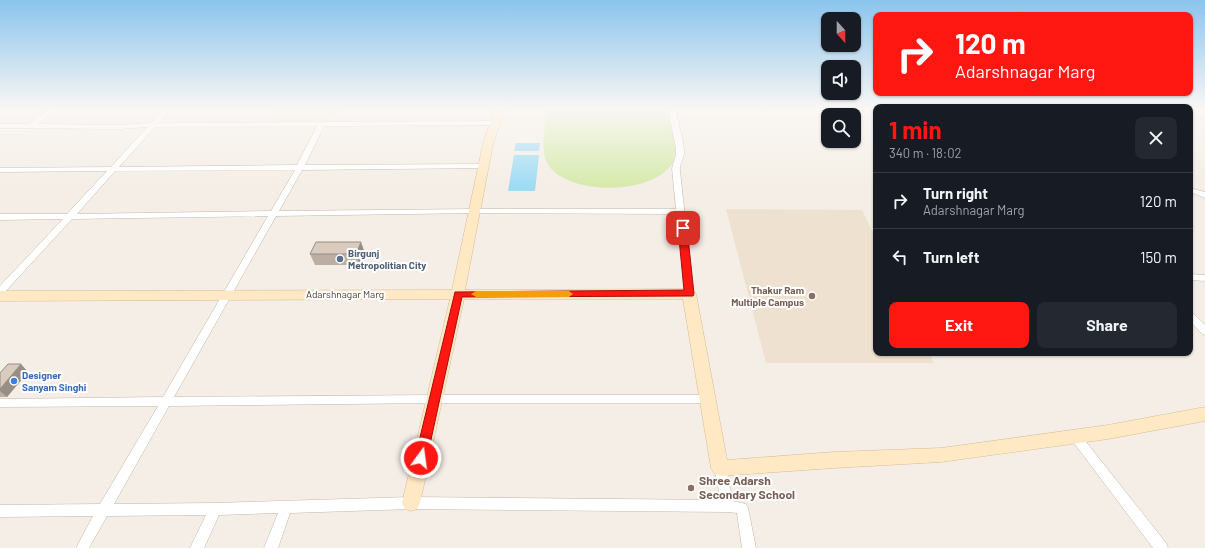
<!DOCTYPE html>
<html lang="en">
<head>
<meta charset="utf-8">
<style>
	body { margin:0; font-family:Barlow,sans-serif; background:#242831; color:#f1f3f6; height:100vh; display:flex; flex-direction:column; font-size:15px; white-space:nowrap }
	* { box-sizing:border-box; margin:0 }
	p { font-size:13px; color:#9ea1a6 }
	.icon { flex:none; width:22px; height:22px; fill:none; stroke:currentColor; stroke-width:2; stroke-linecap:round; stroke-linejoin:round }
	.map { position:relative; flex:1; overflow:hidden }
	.panel { position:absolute; left:873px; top:104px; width:320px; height:252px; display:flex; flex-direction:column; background:#171b24; border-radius:8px; box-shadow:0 1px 3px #0004 }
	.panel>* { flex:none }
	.top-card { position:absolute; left:873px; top:12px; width:320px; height:84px; border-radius:8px; box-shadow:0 1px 3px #0004; background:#ff1712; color:#fff; overflow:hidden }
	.needle { width:26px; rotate:159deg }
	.fabs { position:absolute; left:821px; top:12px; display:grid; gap:8px }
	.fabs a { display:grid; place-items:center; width:40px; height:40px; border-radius:8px; background:#171b24; box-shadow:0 1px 3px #0004; font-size:20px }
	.pin { position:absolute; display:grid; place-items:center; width:34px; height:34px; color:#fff; margin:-17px; border-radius:8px; box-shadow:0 2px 6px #0006 }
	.me { position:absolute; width:44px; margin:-22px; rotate:14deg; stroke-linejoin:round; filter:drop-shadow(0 0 3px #0008) }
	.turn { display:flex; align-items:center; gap:14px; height:84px; padding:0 16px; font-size:18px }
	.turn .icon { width:52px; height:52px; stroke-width:2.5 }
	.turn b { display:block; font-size:28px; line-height:34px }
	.round { display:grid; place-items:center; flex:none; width:42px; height:42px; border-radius:8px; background:#242831 }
	.headline { display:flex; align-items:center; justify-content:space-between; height:68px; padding:0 16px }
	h1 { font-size:24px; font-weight:700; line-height:30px; color:#ff1712 }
	.primary-button { display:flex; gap:8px; margin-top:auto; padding:8px 16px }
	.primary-button a { flex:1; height:46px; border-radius:8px; background:#ff1712; color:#fff; font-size:16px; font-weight:700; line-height:46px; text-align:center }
	.primary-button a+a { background:#242831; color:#f1f3f6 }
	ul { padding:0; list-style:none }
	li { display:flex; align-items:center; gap:12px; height:56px; padding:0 16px; border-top:1px solid #363941 }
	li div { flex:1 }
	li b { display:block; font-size:15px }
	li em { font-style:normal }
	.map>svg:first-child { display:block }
</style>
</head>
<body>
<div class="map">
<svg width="1205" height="548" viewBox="0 0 1205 548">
	<rect width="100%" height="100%" fill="#f4eee6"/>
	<path fill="#eee1cf" d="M278,109H340L332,121L270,122Z
		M726,209L862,210L876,239V353H929L934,363H766Z"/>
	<path fill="#d7eaad" d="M548,109H669L677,151C671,199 555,199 545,157C541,143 546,123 548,109Z"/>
	<path fill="#9fdcf4" d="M516,143H540L539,151H514Z
		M514,155H539L535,191H508Z"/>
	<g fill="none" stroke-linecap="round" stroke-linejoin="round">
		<defs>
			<path id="street" d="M50,109H57L38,124L120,125L151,123L165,109H171L159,123L494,121L497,123L494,125L324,126L305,165L484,164L488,166L484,168L302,170L279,211L475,209H676L672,168L676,155V148L668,109H674C678,120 684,141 684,154C683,160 679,165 680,171C684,212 690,253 694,294L692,296H686L684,294L681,244L676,214L475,213L276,216L174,397L436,395H708L712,396L713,399L712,402L708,403H436L169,406L114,504L215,503L411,497L721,500L714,468L716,464L720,463L724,464L726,468L733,501L746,504L748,508L756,548H742L737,513L728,512L411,509L290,513L278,548H264L278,513L219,515L204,548H190L206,515L107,516L89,548H76L93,516L0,517V505L100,504L158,406L0,407V399L163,397L268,216L72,219L3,294L0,295V286L63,219L0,220V214H67L107,171L0,172V168L111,167L147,127L120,129L0,128V124H29ZM317,126L297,165L119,167L155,127ZM295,170L271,211L77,214L115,171Z
				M1190,188L1205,192V198L1190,192Z
				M1190,274L1205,275V281L1190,280Z
				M1190,312L1193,313L1205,325V335L1202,334L1190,321Z
				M1075,431L1079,433L1166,543L1168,548H1153L1071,439L1069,436L1071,433Z"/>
			<path id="secondary" d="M495,109H505L493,144L465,290L689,289L694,291L696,294L727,460L834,452L941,448L1108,425L1205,407V421L1108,439L941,462L834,468L720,476L714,473L711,468L683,299H464L420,503L417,509L411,511L405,509L402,503L450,299L0,301V291L452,290L483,144Z"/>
		</defs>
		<use href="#street" stroke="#c3b7ab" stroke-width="1"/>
		<use href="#secondary" stroke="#d7bc94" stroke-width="1"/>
		<use href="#street" fill="#fff" fill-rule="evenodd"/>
		<use href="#secondary" fill="#ffe9c5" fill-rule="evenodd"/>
	</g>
	<path fill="#bbafa3" d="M365,253L360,265H315L310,254Z
		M28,372L7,397H0V373Z"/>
	<path fill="#988e85" d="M361,242L365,253L360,265L356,254Z
		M21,364L28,372L7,397L0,391V389Z"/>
	<path fill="#d9cbbe" stroke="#988e85" d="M316,242H361L356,254H310Z
		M8,364H21L0,389V373Z"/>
	<linearGradient id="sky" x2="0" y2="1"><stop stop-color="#8bc4ed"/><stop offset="0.59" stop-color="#faf7f4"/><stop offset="1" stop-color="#faf7f4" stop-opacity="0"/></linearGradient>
	<rect width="1205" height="185" fill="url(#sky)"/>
	<path fill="#ff1712" stroke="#a60f0c" d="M683,225L687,228L694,294L693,296L462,297L427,458L425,462L421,464L417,462L415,458L455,292L684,290L678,228Z"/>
	<path fill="#f59e0b" d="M476,291H569L573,294L569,297H476L471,294Z"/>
	<circle fill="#5c6f8a" stroke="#fff" stroke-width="1.5" cx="340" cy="259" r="4"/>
	<g fill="#8d6e63" stroke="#fff" stroke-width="1.5">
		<circle cx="812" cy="296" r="4"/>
		<circle cx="691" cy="488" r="4"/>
	</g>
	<circle fill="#3f7fe0" stroke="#fff" stroke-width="1.5" cx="14" cy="381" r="4"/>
	<g text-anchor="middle" stroke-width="4" stroke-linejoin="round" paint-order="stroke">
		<g font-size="10" font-weight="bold" fill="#4e5e75" stroke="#fff" text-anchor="start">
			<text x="348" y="257">Birgunj<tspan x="348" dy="12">Metropolitian City</tspan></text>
		</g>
		<g font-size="10" font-weight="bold" fill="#785e54" stroke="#fff" text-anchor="end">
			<text x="804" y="294">Thakur Ram<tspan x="804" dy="12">Multiple Campus</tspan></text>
		</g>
		<g font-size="10" fill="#473e35" stroke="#fff">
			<text x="345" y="298">Adarshnagar Marg</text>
		</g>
		<g font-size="10" font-weight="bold" fill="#366cbe" stroke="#fff" text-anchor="start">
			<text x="22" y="379">Designer<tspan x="22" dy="12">Sanyam Singhi</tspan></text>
		</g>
		<g font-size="12" font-weight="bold" fill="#785e54" stroke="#fff" text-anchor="start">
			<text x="699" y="485">Shree Adarsh<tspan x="699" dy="14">Secondary School</tspan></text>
		</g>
	</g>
</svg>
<div class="fabs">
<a><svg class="needle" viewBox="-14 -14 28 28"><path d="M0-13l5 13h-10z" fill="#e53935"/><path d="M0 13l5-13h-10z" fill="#9ea1a6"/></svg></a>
<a><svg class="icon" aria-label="sound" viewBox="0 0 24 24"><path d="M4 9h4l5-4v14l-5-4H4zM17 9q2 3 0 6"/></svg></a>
<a><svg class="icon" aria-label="search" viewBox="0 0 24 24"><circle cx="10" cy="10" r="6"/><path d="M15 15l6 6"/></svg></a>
</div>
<div class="pin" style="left:683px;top:228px;background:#d93025"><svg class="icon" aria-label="arrive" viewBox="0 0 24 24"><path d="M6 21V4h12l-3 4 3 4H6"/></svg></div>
<svg class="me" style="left:421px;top:458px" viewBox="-20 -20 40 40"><circle r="17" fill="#ff1712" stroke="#fff" stroke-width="3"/><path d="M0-11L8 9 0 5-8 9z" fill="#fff"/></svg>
<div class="top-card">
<div class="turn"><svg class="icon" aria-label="right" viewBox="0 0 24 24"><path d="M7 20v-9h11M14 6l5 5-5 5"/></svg><div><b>120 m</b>Adarshnagar Marg</div></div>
</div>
<section class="panel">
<div class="headline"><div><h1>1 min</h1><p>340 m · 18:02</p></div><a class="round"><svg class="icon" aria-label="close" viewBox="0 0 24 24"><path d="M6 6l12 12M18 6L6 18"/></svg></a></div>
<ul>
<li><svg class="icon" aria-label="right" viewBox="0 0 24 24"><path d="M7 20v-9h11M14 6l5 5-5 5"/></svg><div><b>Turn right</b><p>Adarshnagar Marg</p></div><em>120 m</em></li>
<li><svg class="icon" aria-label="left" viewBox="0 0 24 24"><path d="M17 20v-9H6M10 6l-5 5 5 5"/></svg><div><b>Turn left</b></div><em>150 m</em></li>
</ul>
<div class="primary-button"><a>Exit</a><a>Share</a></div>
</section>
</div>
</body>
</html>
